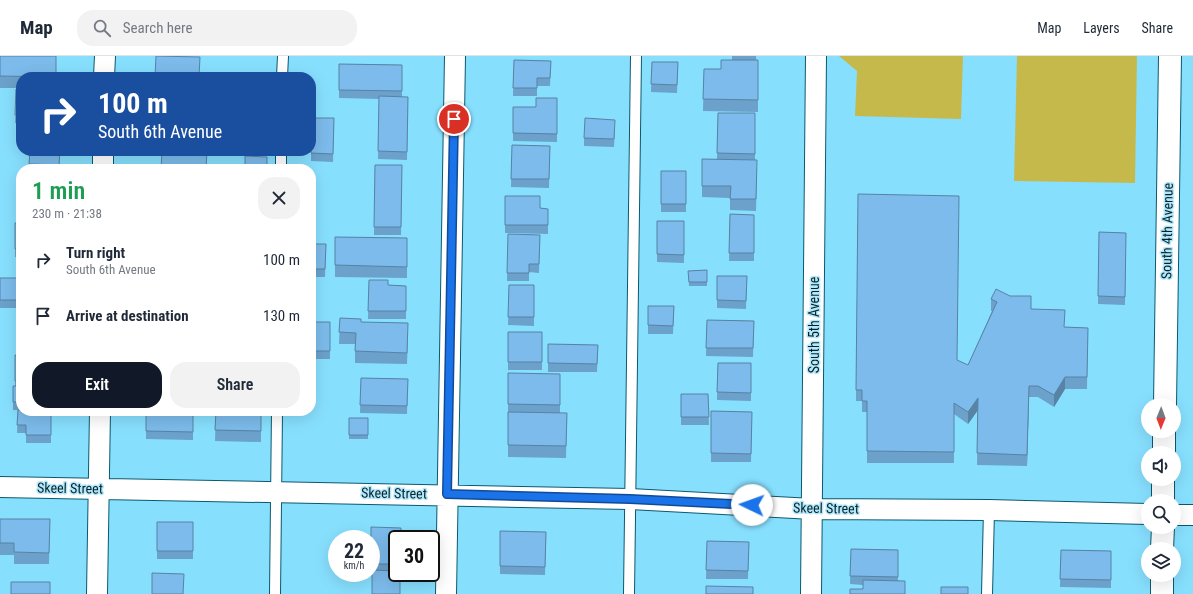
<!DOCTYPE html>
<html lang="en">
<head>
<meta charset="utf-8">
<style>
	body { margin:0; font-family:"Roboto Condensed",sans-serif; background:#f2f2f3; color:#1f2937; height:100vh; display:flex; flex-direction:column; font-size:15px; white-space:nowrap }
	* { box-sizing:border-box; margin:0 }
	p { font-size:13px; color:#747a83 }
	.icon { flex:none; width:22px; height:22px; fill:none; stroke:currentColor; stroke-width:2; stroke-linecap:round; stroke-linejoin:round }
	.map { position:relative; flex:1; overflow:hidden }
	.sheet { position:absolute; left:16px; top:108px; width:300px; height:252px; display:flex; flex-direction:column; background:#fff; border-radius:16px; box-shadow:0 4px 16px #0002 }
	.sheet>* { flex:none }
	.hud { position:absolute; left:16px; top:16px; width:300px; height:84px; border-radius:16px; box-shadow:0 4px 16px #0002; background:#1a4fa0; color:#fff; overflow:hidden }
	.needle { width:26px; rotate:181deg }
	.buttons { position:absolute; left:1141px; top:342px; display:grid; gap:8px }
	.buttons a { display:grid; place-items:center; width:40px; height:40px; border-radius:50%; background:#fff; box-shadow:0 4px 16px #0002; font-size:20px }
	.speed { position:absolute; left:328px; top:474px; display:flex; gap:8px; font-size:20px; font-weight:700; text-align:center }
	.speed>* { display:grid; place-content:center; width:52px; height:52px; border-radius:50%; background:#fff; box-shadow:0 4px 16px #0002; line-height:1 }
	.speed small { font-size:10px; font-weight:400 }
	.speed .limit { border:2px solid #111; border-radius:6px; background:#fff; color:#111 }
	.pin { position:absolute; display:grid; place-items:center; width:34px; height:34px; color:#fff; margin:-17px; border:2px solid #fff; border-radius:50%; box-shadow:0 1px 4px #0007 }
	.me { position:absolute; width:44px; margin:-22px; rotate:273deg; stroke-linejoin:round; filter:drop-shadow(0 0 3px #0008) }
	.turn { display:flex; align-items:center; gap:14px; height:84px; padding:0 16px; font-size:18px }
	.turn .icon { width:52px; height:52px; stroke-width:2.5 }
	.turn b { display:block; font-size:28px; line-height:34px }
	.round { display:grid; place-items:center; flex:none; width:42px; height:42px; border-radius:16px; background:#f2f2f3 }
	.head { display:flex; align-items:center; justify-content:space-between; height:68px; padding:0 16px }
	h1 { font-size:24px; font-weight:600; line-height:30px; color:#1e9e55 }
	.cta { display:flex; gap:8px; margin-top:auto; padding:8px 16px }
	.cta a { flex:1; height:46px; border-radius:16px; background:#111827; color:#fff; font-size:16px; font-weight:600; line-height:46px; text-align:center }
	.cta a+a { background:#f2f2f3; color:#1f2937 }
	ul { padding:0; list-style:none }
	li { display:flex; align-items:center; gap:12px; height:56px; padding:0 16px }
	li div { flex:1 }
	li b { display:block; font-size:15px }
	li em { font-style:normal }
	header { display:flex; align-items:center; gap:24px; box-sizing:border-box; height:56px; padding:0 20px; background:#fff; border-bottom:1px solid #e0e1e3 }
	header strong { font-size:19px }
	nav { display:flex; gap:22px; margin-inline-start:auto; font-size:14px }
	.search { width:280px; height:36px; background:#f2f2f3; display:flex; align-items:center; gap:10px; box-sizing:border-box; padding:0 14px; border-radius:16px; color:#747a83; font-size:15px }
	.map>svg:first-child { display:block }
</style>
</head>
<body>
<header>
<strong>Map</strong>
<div class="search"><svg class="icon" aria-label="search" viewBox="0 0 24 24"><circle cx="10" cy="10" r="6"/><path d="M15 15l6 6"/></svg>Search here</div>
<nav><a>Map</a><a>Layers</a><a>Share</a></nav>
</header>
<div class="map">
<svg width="1193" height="538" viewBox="0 0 1193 538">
	<rect width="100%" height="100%" fill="#87dffe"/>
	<path fill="#c6b94c" d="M839,0H963L961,63L855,60L857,15Z
		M1017,0H1137L1135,127L1014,125Z"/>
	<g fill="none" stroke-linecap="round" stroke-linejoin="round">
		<defs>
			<path id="service" d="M282,21L283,0
				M281,113V95
				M275,538L277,355
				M629,538L636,0
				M987,538L989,454"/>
			<path id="minor" d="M104,21L105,0
				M103,113V95
				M0,431L630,443L813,453L989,454L1148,458
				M1174,459H1193
				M97,538L100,355
				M446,538L455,0
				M811,538L816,0"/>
			<path id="secondary" d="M1165,349L1170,0
				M1164,397V375
				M1163,445V423
				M1162,493L1163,471
				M1162,538V519"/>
		</defs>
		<use href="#service" stroke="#0c596e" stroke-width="12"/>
		<use href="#minor" stroke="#0c596e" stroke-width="22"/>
		<use href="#secondary" stroke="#0c596e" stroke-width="24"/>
		<use href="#service" stroke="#fff" stroke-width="10"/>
		<use href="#minor" stroke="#fff" stroke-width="20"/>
		<use href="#secondary" stroke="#fff" stroke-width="22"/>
	</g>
	<path fill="#6ba1ca" d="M0,0L56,21H21V32H0Z
		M732,0H756V4H758V56L703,55L704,13H721L732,4Z
		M514,4L551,5L550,30H537V40H513Z
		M652,6H678L677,37L651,36Z
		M339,8L402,9V41H408L407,104L378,103L379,43L339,42Z
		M16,33L21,34V68L15,67Z
		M557,42V86L513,85V51H536Z
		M718,57H755V104L757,116L756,155L730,154V142L702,141V103H717Z
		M334,62L333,106L311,105V95Z
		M615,72L614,91L584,90V82Z
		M512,89L550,90L549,132L511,131Z
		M30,95H60L59,113H29Z
		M375,109H402L401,179H374Z
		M661,115H686V156H661Z
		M858,138L957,305L968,309L992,255H991V243L1031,253L1064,271L1088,272L1087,333H1065L1054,351L1038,341H1029L1027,410L977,409L978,354L968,368L954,358V407H867V356H862V345H856Z
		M505,140L540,152L548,153V178L505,177Z
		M730,158L754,159V205H729Z
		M657,165H684V207L657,206Z
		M15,167H21V201H15Z
		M1099,176L1126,177L1125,249L1098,248Z
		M508,178L540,179L539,217L529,216V225H507Z
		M335,181L407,182V222L335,221Z
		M311,188H326L325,221H311Z
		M707,214V230H689L688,215Z
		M717,220H747L746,253L717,252Z
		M0,222H21V354H13V330H15V299L20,300V261H19V252H0Z
		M369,224L388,229L406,230V263H368Z
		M509,229H534V270L508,269Z
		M648,250H674L673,278H648Z
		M340,262L361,266L408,279L407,308L355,307V288H339Z
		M707,264L754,265L753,301L706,300Z
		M311,266H330V303H311Z
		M508,276H542V314H508Z
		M548,288L598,289L597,316H548Z
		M718,307H751V345L717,344Z
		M560,318V357H567L566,402L508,401V348Z
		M361,322L408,323L407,358L360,357Z
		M681,338H708L709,369H681Z
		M18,354L51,355V387H26V377H17Z
		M146,355H193V384L146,383Z
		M216,355H261V386L215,385Z
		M711,355L752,356L751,406H711Z
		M349,362H368V383H349Z
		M0,463H50L49,508H14V499H0Z
		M157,466H193V503H157Z
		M500,475L546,476L545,519L500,518Z
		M371,483H397V517L371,516Z
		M707,485L749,486L748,523H706Z
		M851,493L898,494V525L863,533V529L850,528Z
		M1061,494L1111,495V532L1060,531Z"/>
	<path fill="#5783a4" d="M1065,321V333L1054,351V339Z
		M1029,330V341L1027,410V399Z
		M978,342V354L968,368V356Z"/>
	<path fill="#7cbbeb" stroke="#5783a4" d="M0,0H56V21L0,20Z
		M156,0L200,1L199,21H155Z
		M514,4L551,5L550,22H537V32H513Z
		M721,4H758V44L703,43L704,13H721Z
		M652,6H678L677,29L651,28Z
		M339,8L402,9V35L339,34Z
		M16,33L21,34V59H15Z
		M379,40L408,41L407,96L378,95Z
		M536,42H557V78L513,77V51H536Z
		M718,57H755V98L717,97Z
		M311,62H334L333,98L311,97Z
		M585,62L615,64L614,83L584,82Z
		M512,89L550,90L549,123H511Z
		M30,95H60L59,109L29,108Z
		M162,95H207L206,113H161Z
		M245,100L267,101V113H245Z
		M702,103L757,104L756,143H730L731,130H702Z
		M375,109H402L401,171H374Z
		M661,115H686V148H661Z
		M858,138L959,140L957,304L968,309L997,246L991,243L996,233L1010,240H1031V253L1065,254L1064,271L1088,272L1087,321H1065L1054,339L1038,330H1029L1027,399L977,397L978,342L968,356L954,347V396L867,395V345H862V334H856Z
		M505,140H540V152L548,153V169H505Z
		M730,158L754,159V197H729Z
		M657,165H684V199L657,198Z
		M15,167H21V193H15Z
		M1099,176L1126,177L1125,241L1098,240Z
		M508,178L540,179L539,208H529V217H507Z
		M335,181L407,182V211L335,209Z
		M311,188H326L325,213H311Z
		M707,214V226H689L688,215Z
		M717,220H747L746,245L717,244Z
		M0,222H21V252H19L20,244H0Z
		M369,224H388V229L406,230V255H368Z
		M509,229H534V261H508Z
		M648,250H674L673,270L648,269Z
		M21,259V293H20Z
		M340,262L361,263V266L408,267L407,297L355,295L356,277L339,276Z
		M707,264L754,265L753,292H706Z
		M311,266H330V295H311Z
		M508,276H542V306H508Z
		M548,288L598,289L597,308L548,307Z
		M15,299L21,300V325H15Z
		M718,307H751V337L717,336Z
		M508,317L560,318V349L508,348Z
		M361,322L408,323L407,350L360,349Z
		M13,330H21V346H13Z
		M681,338H708L709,361H681Z
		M18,354H21V355H51V379H26V369H17Z
		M146,355H193V376L146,375Z
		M216,355H261V375L215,374Z
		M711,355L752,356L751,398L711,397Z
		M508,356L567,357L566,390L508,389Z
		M349,362H368V379H349Z
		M0,463H50L49,497L14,496V487H0Z
		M157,466H193V495H157Z
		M371,471L401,472V483H397V508H371Z
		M500,475L546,476L545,511L500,510Z
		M707,485L749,486L748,515L706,514Z
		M851,493L898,494V521L850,520Z
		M1061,494L1111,495V524L1060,523Z
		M372,514L397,515V517H400V538H372Z
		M152,517L184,518L183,538H152Z
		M863,524L905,525V538H850V533H863Z
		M11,526H50V538H11Z
		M706,530L753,531V538H706Z
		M941,531H968V538H941Z"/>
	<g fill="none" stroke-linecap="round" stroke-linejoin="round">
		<defs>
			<path id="route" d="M454,63L447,438L630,443L752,449"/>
		</defs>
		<use href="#route" stroke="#114b97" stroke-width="10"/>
		<use href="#route" stroke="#1a73e8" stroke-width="7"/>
	</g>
	<g text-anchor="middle" stroke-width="3" stroke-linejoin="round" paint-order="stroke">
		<g font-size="14" fill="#00242f" stroke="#b5e7f9">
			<text transform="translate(1167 175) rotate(-89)" y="5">South 4th Avenue</text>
			<text transform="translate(814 269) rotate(-90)" y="5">South 5th Avenue</text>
			<text transform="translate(70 432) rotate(1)" y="5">Skeel Street</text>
			<text transform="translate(394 437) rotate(1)" y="5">Skeel Street</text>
			<text transform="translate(826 452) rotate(1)" y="5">Skeel Street</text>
		</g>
	</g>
</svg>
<div class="buttons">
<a><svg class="needle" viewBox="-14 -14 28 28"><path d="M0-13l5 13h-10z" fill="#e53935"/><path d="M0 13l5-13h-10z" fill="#747a83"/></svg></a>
<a><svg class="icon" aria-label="sound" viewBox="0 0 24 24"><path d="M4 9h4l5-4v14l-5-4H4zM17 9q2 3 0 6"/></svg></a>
<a><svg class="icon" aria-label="search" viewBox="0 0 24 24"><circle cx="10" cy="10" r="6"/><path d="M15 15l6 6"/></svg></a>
<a><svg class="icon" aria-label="layers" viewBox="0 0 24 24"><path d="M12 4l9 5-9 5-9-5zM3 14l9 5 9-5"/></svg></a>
</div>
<div class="speed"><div>22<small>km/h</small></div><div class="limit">30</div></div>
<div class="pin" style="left:454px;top:63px;background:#d93025"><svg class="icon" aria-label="arrive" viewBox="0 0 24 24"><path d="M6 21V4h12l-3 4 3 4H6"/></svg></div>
<svg class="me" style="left:752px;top:449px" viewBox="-20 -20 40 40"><circle r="19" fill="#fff"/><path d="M0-13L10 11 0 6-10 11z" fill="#1a73e8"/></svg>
<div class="hud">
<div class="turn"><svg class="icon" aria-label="right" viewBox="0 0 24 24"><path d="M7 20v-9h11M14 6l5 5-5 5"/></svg><div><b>100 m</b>South 6th Avenue</div></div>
</div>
<section class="sheet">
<div class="head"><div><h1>1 min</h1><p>230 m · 21:38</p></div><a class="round"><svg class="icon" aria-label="close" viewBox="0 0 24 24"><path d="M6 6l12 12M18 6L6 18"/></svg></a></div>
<ul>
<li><svg class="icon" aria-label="right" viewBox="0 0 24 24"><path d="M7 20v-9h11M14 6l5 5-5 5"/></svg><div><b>Turn right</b><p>South 6th Avenue</p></div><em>100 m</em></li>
<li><svg class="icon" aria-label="arrive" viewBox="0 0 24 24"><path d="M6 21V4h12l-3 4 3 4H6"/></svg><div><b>Arrive at destination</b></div><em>130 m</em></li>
</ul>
<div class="cta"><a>Exit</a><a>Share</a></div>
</section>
</div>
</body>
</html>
